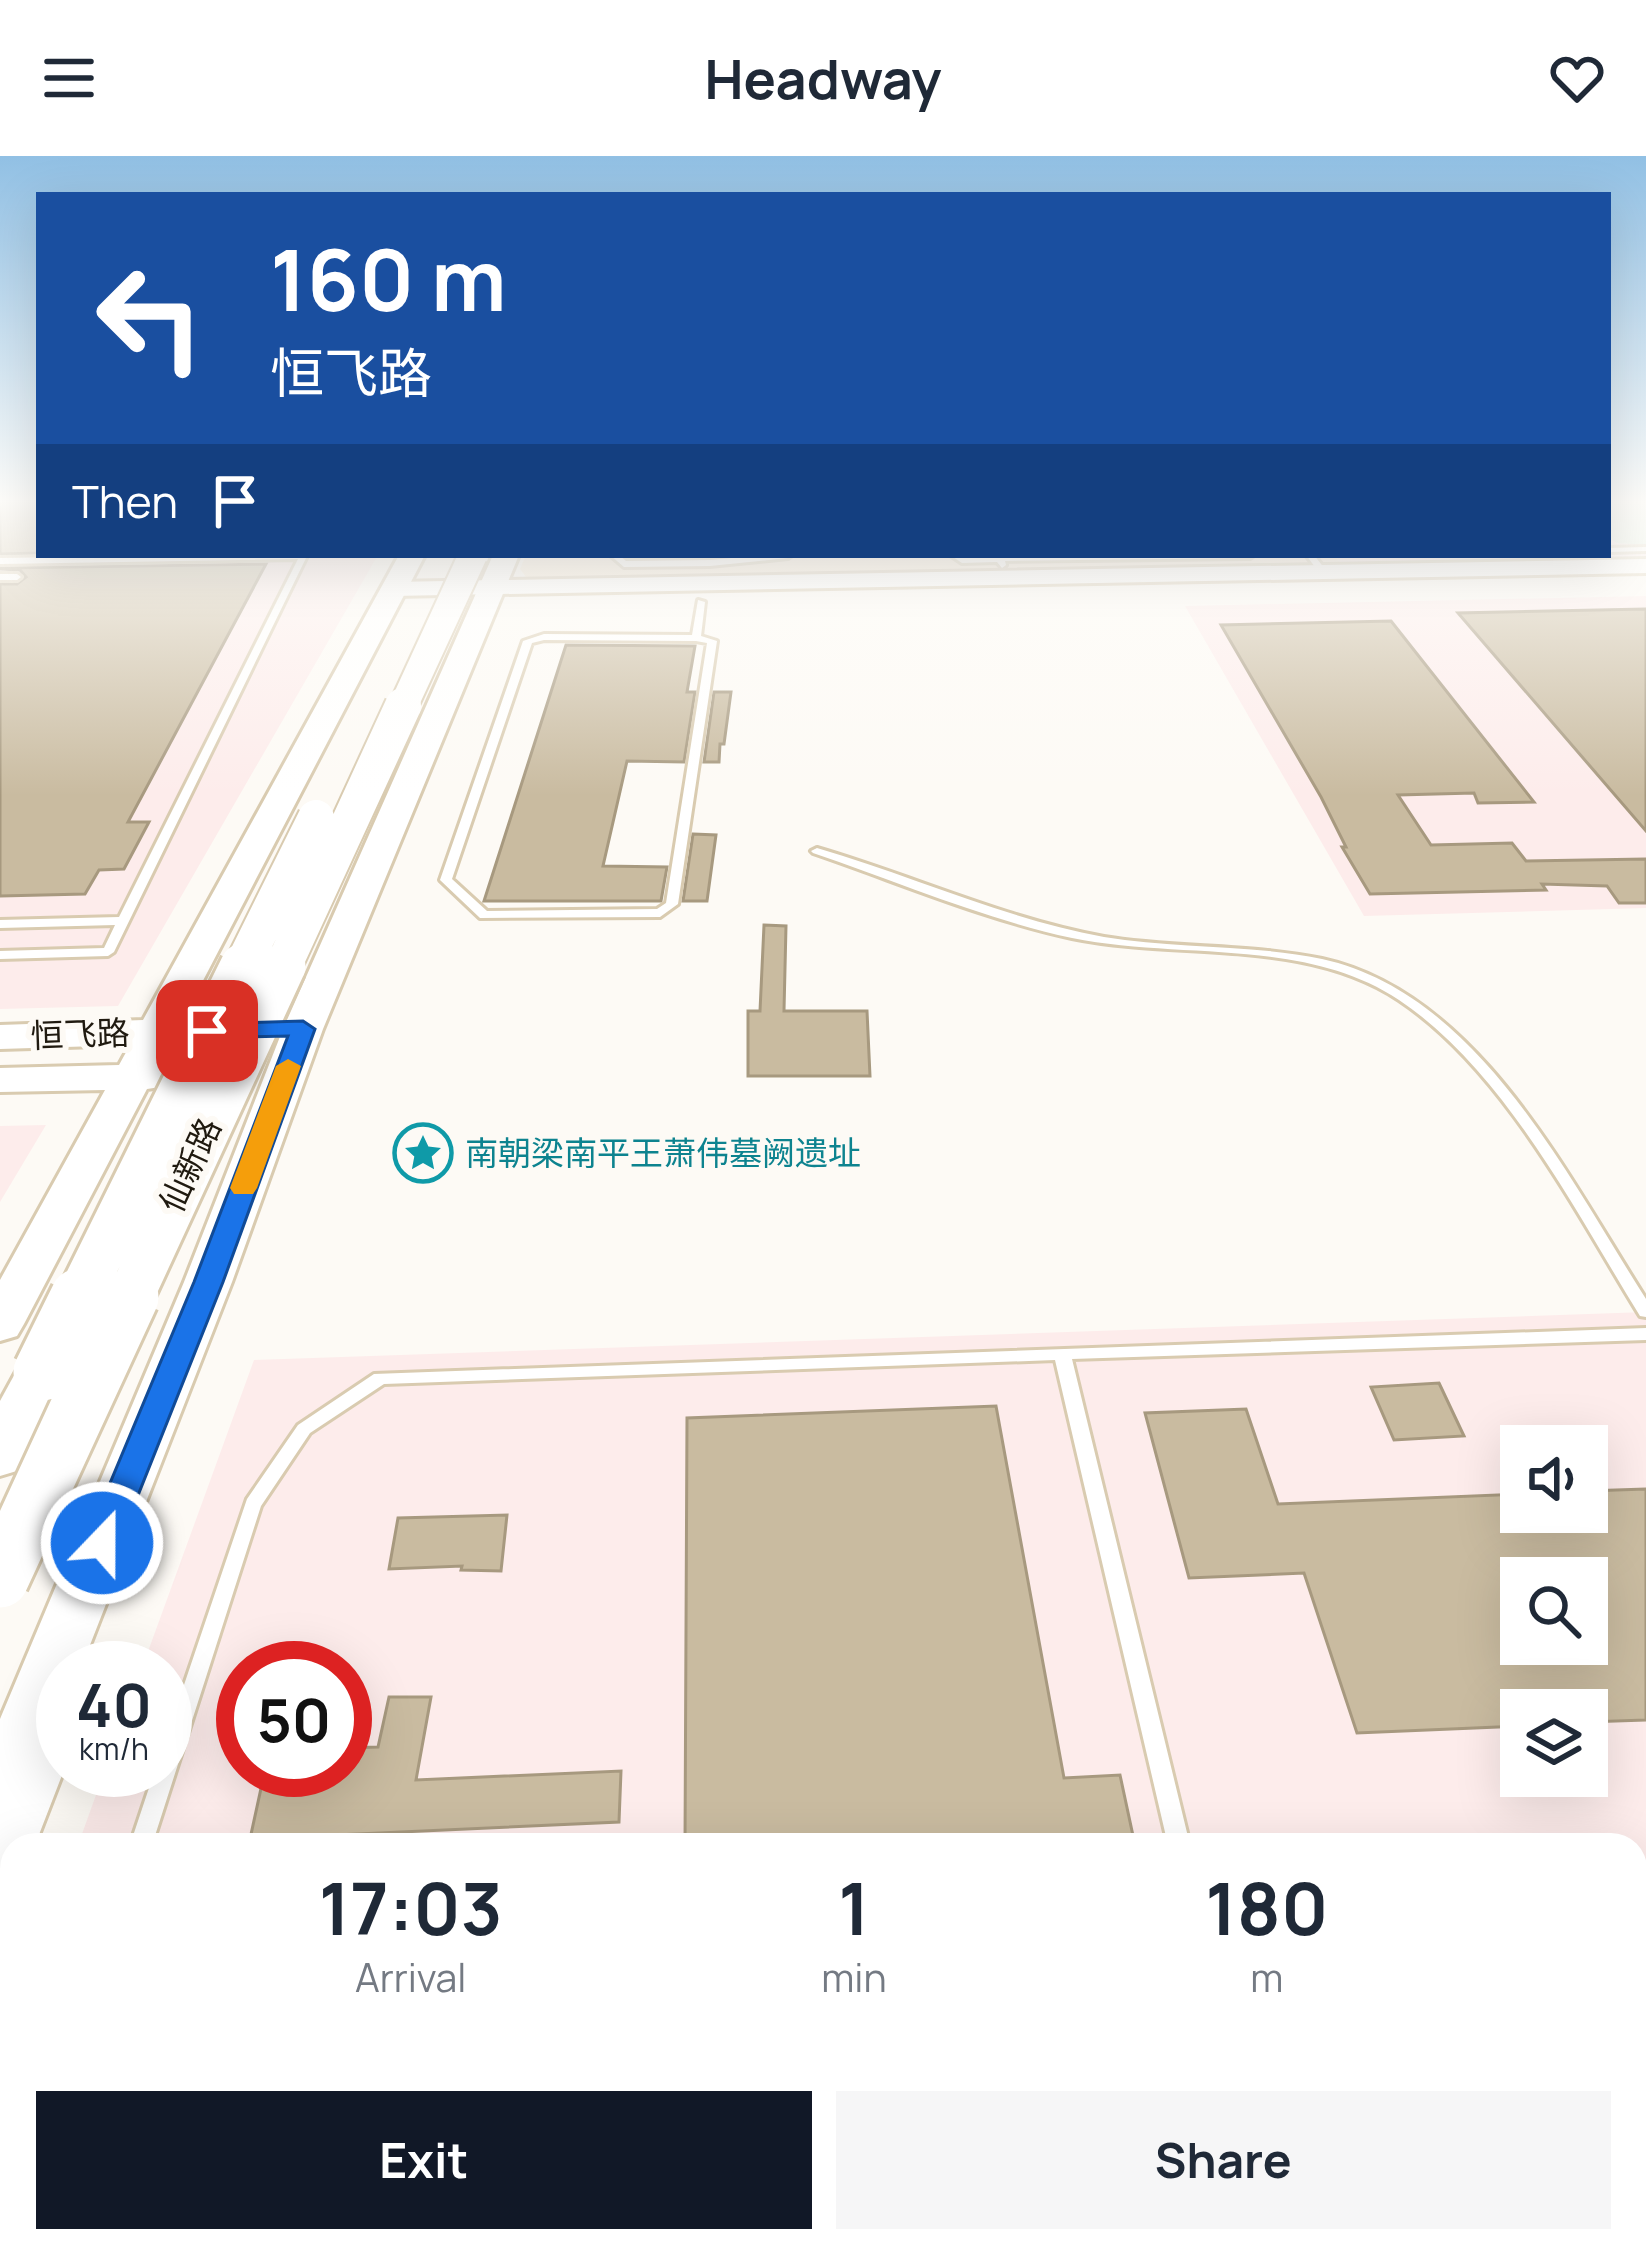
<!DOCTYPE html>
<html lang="en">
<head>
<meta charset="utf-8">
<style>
	body { margin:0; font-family:Manrope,"Noto Sans SC",sans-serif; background:#f6f6f7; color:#1f2937; height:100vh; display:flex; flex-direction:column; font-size:45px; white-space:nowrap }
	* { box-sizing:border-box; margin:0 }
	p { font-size:39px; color:#747a83 }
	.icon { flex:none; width:66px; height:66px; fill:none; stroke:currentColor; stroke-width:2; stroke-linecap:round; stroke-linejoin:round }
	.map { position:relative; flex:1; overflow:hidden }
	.side { position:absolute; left:0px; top:1677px; width:1647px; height:420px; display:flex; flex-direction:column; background:#fff; border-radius:36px 36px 0 0; box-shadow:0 12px 48px #0002 }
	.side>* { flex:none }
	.guide { position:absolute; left:36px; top:36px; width:1575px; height:366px; border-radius:0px; box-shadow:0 12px 48px #0002; background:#1a4fa0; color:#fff; overflow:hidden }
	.tools { position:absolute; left:1500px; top:1269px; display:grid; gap:24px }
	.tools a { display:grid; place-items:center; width:108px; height:108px; border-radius:0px; background:#fff; box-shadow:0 12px 48px #0002; font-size:60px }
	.speed { position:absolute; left:36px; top:1485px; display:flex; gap:24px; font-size:60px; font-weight:700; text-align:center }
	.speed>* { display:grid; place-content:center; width:156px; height:156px; border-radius:50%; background:#fff; box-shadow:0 12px 48px #0002; line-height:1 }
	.speed small { font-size:30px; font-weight:400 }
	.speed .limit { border:18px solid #d22; background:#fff; color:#111 }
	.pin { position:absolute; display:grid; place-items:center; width:102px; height:102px; color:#fff; margin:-51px; border-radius:24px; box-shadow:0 6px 18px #0006 }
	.me { position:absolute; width:132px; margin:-66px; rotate:22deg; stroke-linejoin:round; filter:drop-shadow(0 0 9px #0008) }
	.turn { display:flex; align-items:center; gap:42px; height:252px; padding:0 36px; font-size:54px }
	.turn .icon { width:156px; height:156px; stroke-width:2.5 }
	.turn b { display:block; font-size:84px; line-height:102px }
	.then { display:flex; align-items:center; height:114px; padding:0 36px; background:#0003; gap:24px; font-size:45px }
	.eta { display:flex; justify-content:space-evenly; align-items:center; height:204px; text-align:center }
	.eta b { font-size:72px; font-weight:700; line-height:84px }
	.button { display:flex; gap:24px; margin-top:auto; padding:24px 36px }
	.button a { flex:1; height:138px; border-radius:0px; background:#111827; color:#fff; font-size:48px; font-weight:700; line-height:138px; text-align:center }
	.button a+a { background:#f6f6f7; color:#1f2937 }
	header { display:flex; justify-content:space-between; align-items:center; height:156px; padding:0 36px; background:#fff; font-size:54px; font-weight:700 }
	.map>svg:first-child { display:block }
</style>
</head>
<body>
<header><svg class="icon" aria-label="menu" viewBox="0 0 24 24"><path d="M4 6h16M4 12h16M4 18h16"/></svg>Headway<svg class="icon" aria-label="heart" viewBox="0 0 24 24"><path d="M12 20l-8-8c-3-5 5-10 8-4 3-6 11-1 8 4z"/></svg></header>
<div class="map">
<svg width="1646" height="2097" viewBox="0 0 1646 2097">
	<rect width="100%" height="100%" fill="#fdfaf5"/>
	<path fill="#fcefdb" d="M526,399H1334L1342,409L529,425L520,413Z"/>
	<path fill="#fdeceb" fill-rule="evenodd" d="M0,346H39V399H378L118,850L0,853Z
		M1608,346H1646V403L1342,409L1335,399H1608Z
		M1646,440V752L1364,760L1185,450Z
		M46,969L0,1046V970Z
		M1646,1156V2097H0V1904L12,1871V2085H1635V1689H78L105,1614H165V1512H142L254,1204ZM1521,1290H1587V1356H1521ZM1521,1422H1587V1488H1521ZM243,1512H345V1614H243ZM1521,1554H1587V1620H1521Z"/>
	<path fill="#ddf0de" d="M1608,346H1646V389L1617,387L1608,381Z"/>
	<path fill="#c9bba0" stroke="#a7997f" stroke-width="3" fill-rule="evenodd" d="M0,346H39V397L0,398Z
		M266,408L128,666H149L124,713L99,714L85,738L0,740V428H17L26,421L20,414L0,413V412Z
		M1646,453V675L1458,457Z
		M1391,465L1534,646L1478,647L1474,637L1398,639L1431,689L1512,687L1526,705L1646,703V747H1619L1607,730L1542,728L1546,734L1370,738L1342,691H1346L1321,641L1221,469Z
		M566,489L695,490L687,536H695L684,606L627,605L603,710L667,711L661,745H484Z
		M714,536H731L724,588H720L719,606H704Z
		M693,678L716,679L707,745H683Z
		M764,769L786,770L784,855H867L870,920H748V855H760Z
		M1439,1227L1464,1280L1394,1284L1371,1231Z
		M996,1250L1064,1622L1120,1619L1135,1689H685L687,1262Z
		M1246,1253L1278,1348L1521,1338V1356H1587V1335L1646,1333V1564L1587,1566V1554H1521V1570L1357,1577L1304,1417L1189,1422L1145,1257ZM1521,1422H1587V1488H1521Z
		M507,1359L501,1415L461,1414L462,1410L389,1413L398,1362Z
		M389,1541H431L416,1624L621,1615L619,1666L250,1683L265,1614H345V1592L378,1591Z"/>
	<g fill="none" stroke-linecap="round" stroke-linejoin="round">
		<defs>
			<path id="service" d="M1646,391V395L1608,396V392Z
				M212,399L307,400L114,796L108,800L0,803V795L104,792L115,769L0,772V764L119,761L298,403L0,408V402Z
				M610,399H619L626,405L710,404L764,399H792L788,402L710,410L624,411Z
				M950,399L964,401L1254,399L1250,402L1005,405L1006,409L1002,412L997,406L962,407Z
				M1306,399H1314L1328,417L1327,419H1321Z
				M0,418H17L21,421L17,424H0Z
				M698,444L705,446L701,480L717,485L678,748L660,761L480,762L440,724L523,485L544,478L692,479ZM544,484L696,485L707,487L666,747L657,753L487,755L452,723L532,487Z
				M817,692C913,720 1005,763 1104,781C1176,793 1250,788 1322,803C1478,837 1567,1020 1646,1143V1161L1640,1160C1575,1055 1504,914 1399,844C1304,781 1179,804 1072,782C984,763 898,726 813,697L811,695Z
				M1646,1172V1184L1072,1203L1190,1689H1168L1055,1204L384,1228L310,1277L261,1350L152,1689H130L155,1614H165V1585L247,1343L298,1269L374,1218Z
				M12,2065V2085H23L19,2097H0V2076L3,2069Z
				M1261,2085H1287L1290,2097H1264Z"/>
			<path id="tertiary" d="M1646,403V417L393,440L382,433L393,426Z"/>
			<path id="secondary" d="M399,399H425L183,863L200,867L206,875L200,883L170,887L160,908L174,911L180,920L174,929L147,933L24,1168L17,1180L0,1185V1124L105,934L0,936V912L119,909L130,889L0,893V869L143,864Z
				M493,399H519L323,873L232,1126L81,1512H63V1558L51,1588L57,1590L64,1614L35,1689H12V1720L0,1724V1563L184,1126L283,873Z"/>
			<path id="primary" d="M42,1197L61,1203L69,1216L20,1314L0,1320V1245L23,1203Z"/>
		</defs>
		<use href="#service" stroke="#d9cbb0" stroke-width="6"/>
		<use href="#tertiary" stroke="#d9cbb0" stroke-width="6"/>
		<use href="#secondary" stroke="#d9cbb0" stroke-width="6"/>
		<use href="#primary" stroke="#d9cbb0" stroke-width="6"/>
		<use href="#service" fill="#fff" fill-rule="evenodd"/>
		<use href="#tertiary" fill="#fff" fill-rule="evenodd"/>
		<use href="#secondary" fill="#fff" fill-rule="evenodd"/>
		<use href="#primary" fill="#fff" fill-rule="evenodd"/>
		<defs>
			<path id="primary-bridge-far3" d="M402,553L473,399"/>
			<path id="primary-bridge-far2" d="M241,813L316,662
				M282,813L403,550"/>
			<path id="primary-bridge-far1" d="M78,1144L243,810
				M129,1144L283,810"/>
			<path id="primary-bridge" d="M42,1216L79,1141
				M0,1423L130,1141"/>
		</defs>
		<use href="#primary-bridge-far3" stroke="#d9cbb0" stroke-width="32" stroke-linecap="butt"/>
		<use href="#primary-bridge-far2" stroke="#d9cbb0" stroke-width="40" stroke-linecap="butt"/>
		<use href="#primary-bridge-far1" stroke="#d9cbb0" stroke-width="51" stroke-linecap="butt"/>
		<use href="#primary-bridge" stroke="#d9cbb0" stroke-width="63" stroke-linecap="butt"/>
		<use href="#primary-bridge-far3" stroke="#fff" stroke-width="28"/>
		<use href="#primary-bridge-far2" stroke="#fff" stroke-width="36"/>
		<use href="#primary-bridge-far1" stroke="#fff" stroke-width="45"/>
		<use href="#primary-bridge" stroke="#fff" stroke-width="57"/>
	</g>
	<linearGradient id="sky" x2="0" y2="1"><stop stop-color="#91c0e4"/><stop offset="0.54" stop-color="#fefdfa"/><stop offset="1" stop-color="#fefdfa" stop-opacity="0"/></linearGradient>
	<rect width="1646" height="640" fill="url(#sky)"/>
	<path fill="#1a73e8" stroke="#114b97" stroke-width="3" d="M303,865L315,873L223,1126L119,1387L114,1396L102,1400L90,1396L85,1387L194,1126L288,880L207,882L195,875L207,868Z"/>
	<path fill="#f59e0b" d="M288,903L301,910L257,1032L253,1038H234L230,1032L276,910Z"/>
	<defs>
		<symbol id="sight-ring" viewBox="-11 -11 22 22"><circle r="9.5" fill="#fdfaf5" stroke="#0f9aa8" stroke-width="1.5"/><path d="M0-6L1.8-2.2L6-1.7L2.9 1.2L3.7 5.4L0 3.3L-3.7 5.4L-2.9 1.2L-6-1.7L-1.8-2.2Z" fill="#0f9aa8"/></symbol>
	</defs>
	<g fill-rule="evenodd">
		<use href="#sight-ring" x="390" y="964" width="66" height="66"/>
	</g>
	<g text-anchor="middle" stroke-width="12" stroke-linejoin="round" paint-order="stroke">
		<g font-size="33" fill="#201a10" stroke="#fdfaf5">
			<text transform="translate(80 878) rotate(-2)" y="12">恒飞路</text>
			<text transform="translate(190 1009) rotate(-65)" y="12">仙新路</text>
		</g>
		<g font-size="33" fill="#0d838f" stroke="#fdfaf5" text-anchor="start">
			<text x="465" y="1009">南朝梁南平王萧伟墓阙遗址</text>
		</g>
	</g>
</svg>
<div class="tools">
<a><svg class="icon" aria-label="sound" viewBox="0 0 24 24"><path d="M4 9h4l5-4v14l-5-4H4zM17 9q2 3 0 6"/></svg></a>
<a><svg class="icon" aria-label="search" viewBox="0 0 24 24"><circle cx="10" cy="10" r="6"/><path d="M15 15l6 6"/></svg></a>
<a><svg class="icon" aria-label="layers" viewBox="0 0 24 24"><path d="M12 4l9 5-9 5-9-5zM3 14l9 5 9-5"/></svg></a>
</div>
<div class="speed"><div>40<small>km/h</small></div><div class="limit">50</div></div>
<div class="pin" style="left:207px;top:875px;background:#d93025"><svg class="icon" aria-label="arrive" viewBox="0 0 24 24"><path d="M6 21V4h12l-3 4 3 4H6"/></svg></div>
<svg class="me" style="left:102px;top:1387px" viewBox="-20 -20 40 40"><circle r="17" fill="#1a73e8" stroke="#fff" stroke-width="3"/><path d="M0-11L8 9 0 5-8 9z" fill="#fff"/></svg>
<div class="guide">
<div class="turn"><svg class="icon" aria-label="left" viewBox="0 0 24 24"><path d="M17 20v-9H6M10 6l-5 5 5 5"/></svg><div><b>160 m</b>恒飞路</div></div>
<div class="then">Then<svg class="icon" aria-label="arrive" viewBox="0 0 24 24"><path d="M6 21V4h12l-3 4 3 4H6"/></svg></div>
</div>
<section class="side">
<div class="eta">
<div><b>17:03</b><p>Arrival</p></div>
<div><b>1</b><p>min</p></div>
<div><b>180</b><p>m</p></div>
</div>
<div class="button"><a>Exit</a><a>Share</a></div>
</section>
</div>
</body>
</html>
